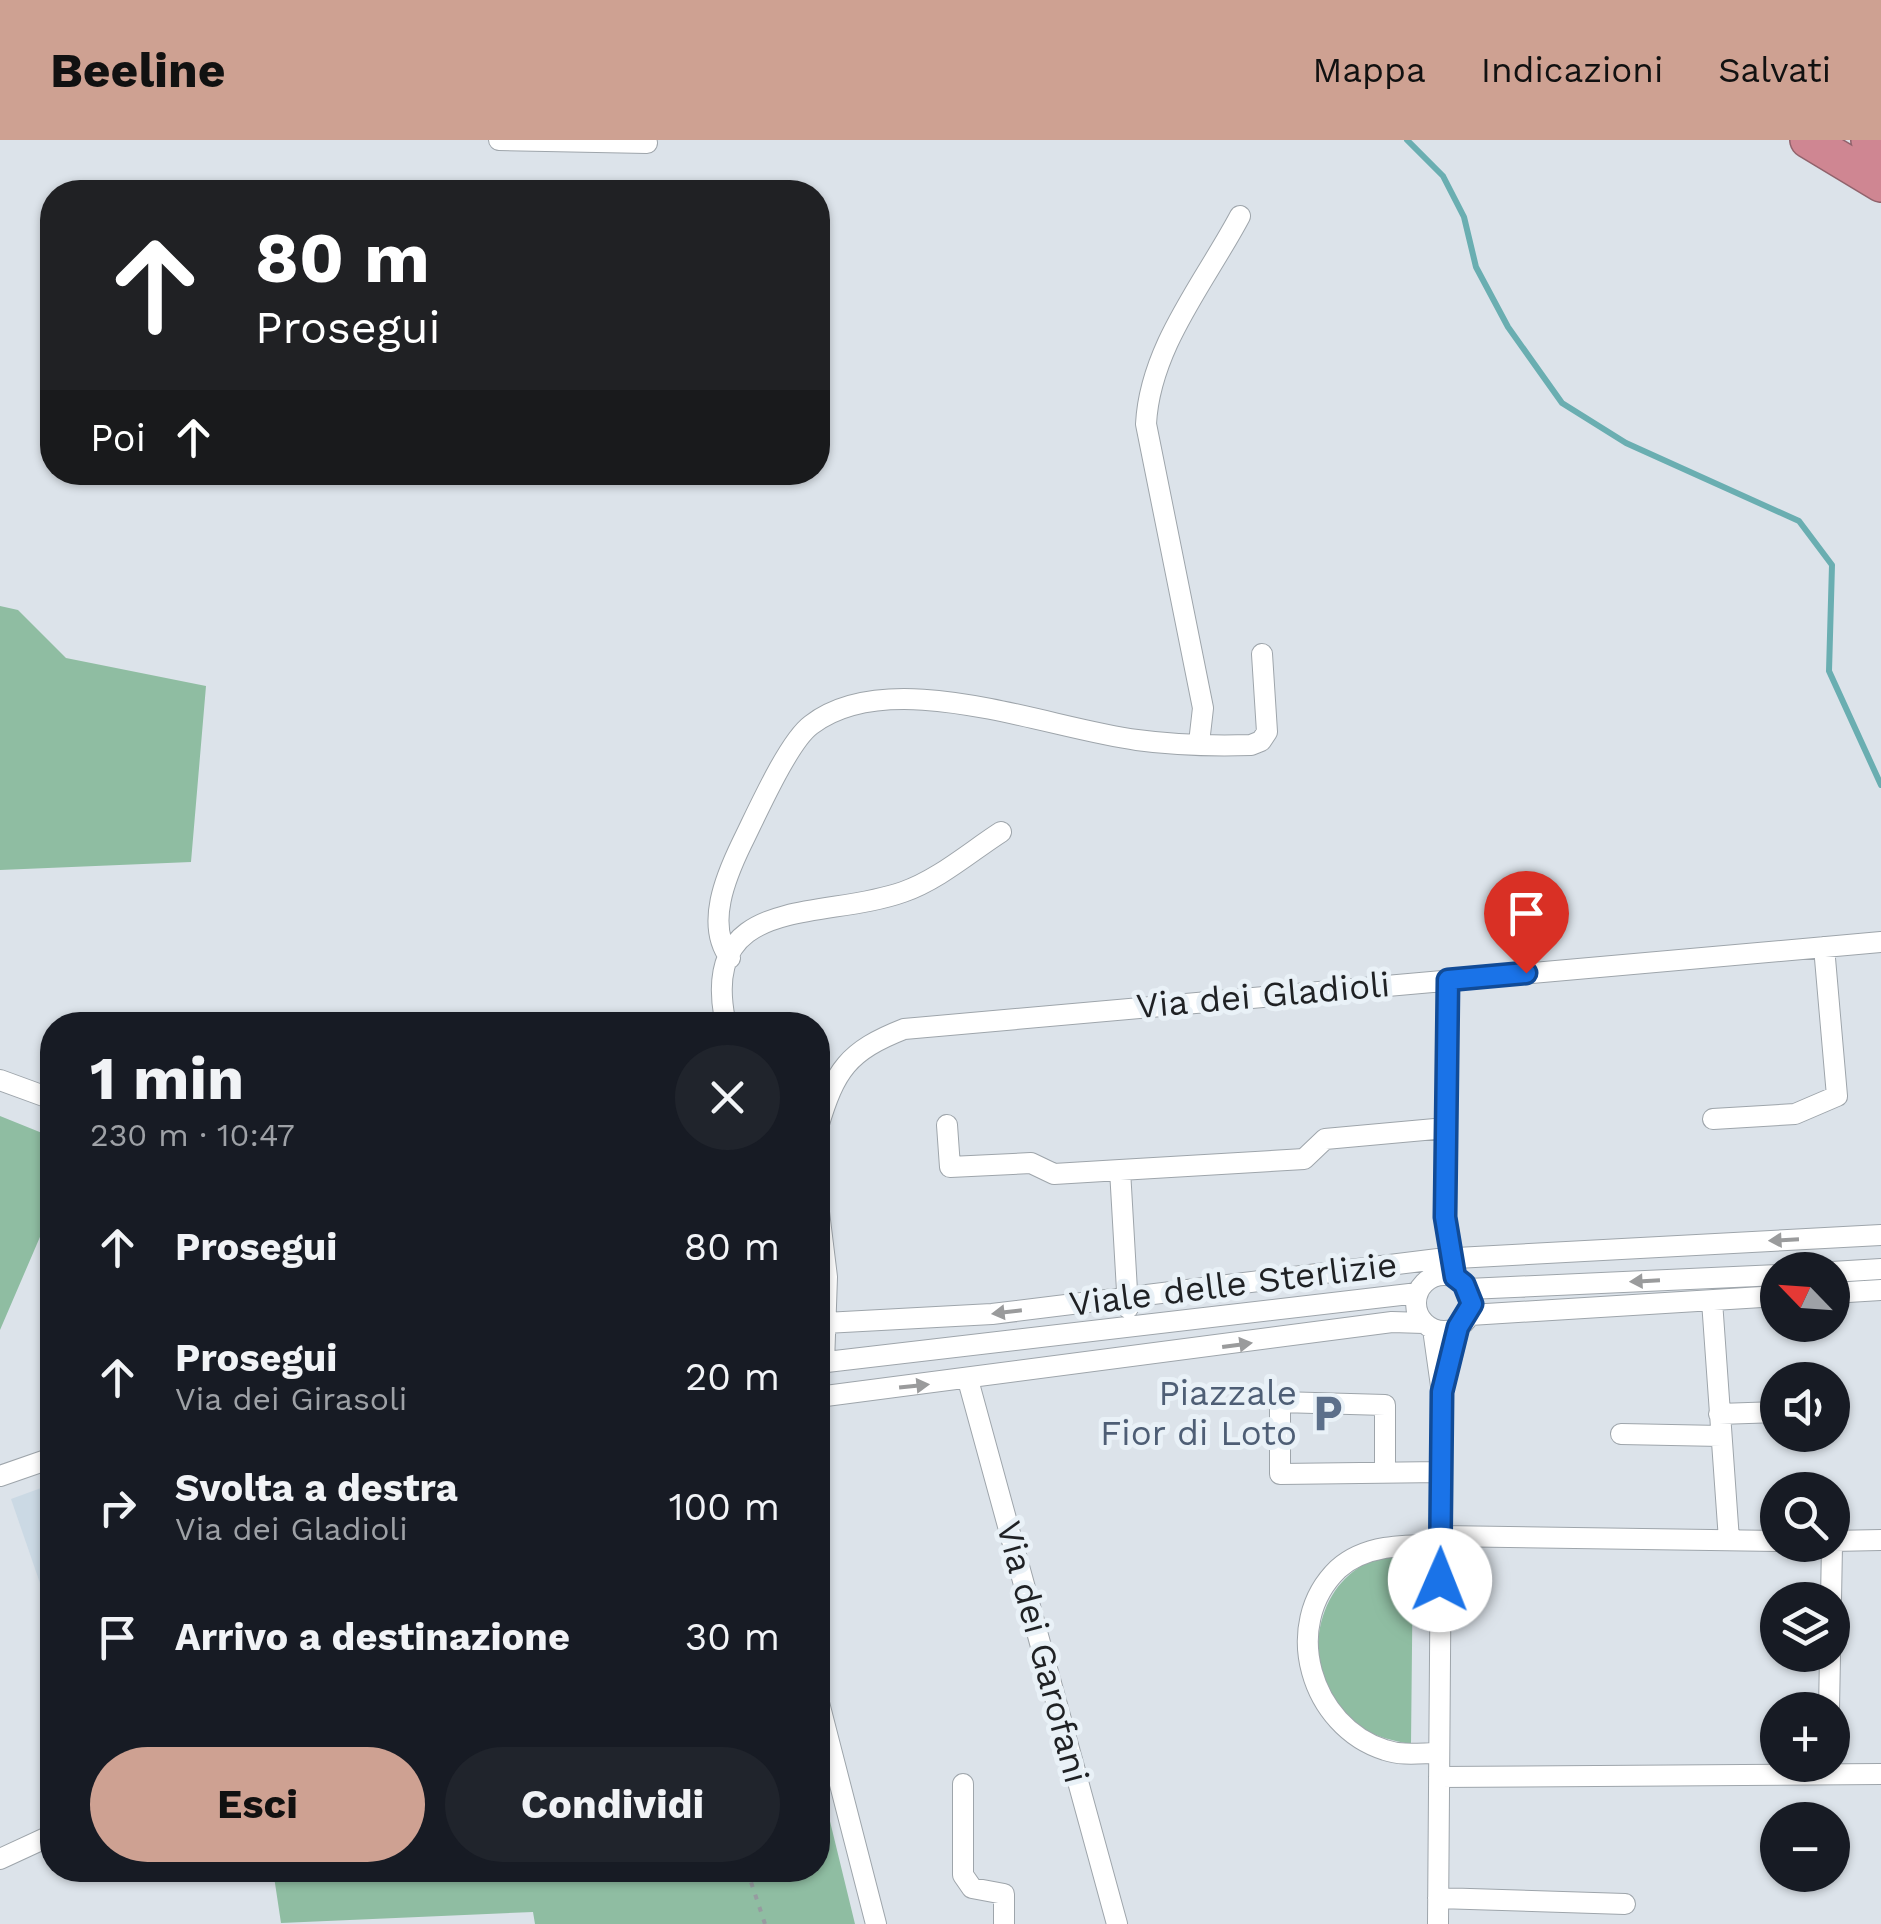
<!DOCTYPE html>
<html lang="it">
<head>
<meta charset="utf-8">
<style>
	body { margin:0; font-family:"Work Sans",sans-serif; background:#20242c; color:#f1f3f6; height:100vh; display:flex; flex-direction:column; font-size:38px; white-space:nowrap }
	* { box-sizing:border-box; margin:0 }
	p { font-size:32px; color:#9ea1a6 }
	.icon { flex:none; width:55px; height:55px; fill:none; stroke:currentColor; stroke-width:2; stroke-linecap:round; stroke-linejoin:round }
	.map { position:relative; flex:1; overflow:hidden }
	.panel { position:absolute; left:40px; top:872px; width:790px; height:870px; display:flex; flex-direction:column; background:#171b24; border-radius:40px; box-shadow:0 2px 8px #0004 }
	.panel>* { flex:none }
	.hud { position:absolute; left:40px; top:40px; width:790px; height:305px; border-radius:40px; box-shadow:0 2px 8px #0004; background:#202124; color:#fff; overflow:hidden }
	.needle { width:65px; rotate:295deg }
	.buttons { position:absolute; left:1760px; top:1112px; display:grid; gap:20px }
	.buttons a { display:grid; place-items:center; width:90px; height:90px; border-radius:50%; background:#171b24; box-shadow:0 2px 8px #0004; font-size:50px }
	.pin { position:absolute; display:grid; place-items:center; width:85px; height:85px; color:#fff; margin:-102px -42px; border-radius:50% 50% 50% 0; rotate:-45deg; box-shadow:0 0 10px #0007 }
	.pin .icon { rotate:45deg }
	.me { position:absolute; width:110px; margin:-55px; rotate:1deg; stroke-linejoin:round; filter:drop-shadow(0 0 8px #0008) }
	.turn { display:flex; align-items:center; gap:35px; height:210px; padding:0 50px; font-size:45px }
	.turn .icon { width:130px; height:130px; stroke-width:2.5 }
	.turn b { display:block; font-size:70px; line-height:85px }
	.then { display:flex; align-items:center; height:95px; padding:0 50px; background:#0003; gap:20px; font-size:38px }
	.round { display:grid; place-items:center; flex:none; width:105px; height:105px; border-radius:52px; background:#20242c }
	.overview { display:flex; align-items:center; justify-content:space-between; height:170px; padding:0 50px }
	h1 { font-size:60px; font-weight:700; line-height:75px }
	.button { display:flex; gap:20px; margin-top:auto; padding:20px 50px }
	.button a { flex:1; height:115px; border-radius:60px; background:#cea192; color:#111; font-size:40px; font-weight:700; line-height:115px; text-align:center }
	.button a+a { background:#20242c; color:#f1f3f6 }
	ul { padding:0; list-style:none }
	li { display:flex; align-items:center; gap:30px; height:130px; padding:0 50px }
	li div { flex:1 }
	li b { display:block; font-size:38px }
	li em { font-style:normal }
	header { display:flex; align-items:center; gap:60px; box-sizing:border-box; height:140px; padding:0 50px; background:#cea192; color:#111 }
	header strong { font-size:48px }
	nav { display:flex; gap:55px; margin-inline-start:auto; font-size:35px }
	.map>svg:first-child { display:block }
</style>
</head>
<body>
<header>
<strong>Beeline</strong>
<nav><a>Mappa</a><a>Indicazioni</a><a>Salvati</a></nav>
</header>
<div class="map">
<svg width="1881" height="1784" viewBox="0 0 1881 1784">
	<rect width="100%" height="100%" fill="#dce3ea"/>
	<path fill="#cbd9e4" d="M52,1344V1478L11,1359Z"/>
	<path fill="#8fbda2" d="M0,466L18,470L66,518L206,546L191,722L0,730Z
		M0,976L52,997V1069L0,1190Z
		M1413,1411L1411,1604C1387,1600 1356,1591 1340,1572C1306,1533 1312,1462 1354,1431C1372,1417 1392,1415 1413,1411Z
		M818,1632L855,1784H535L533,1772L281,1783L273,1730H818Z"/>
	<g fill="none" stroke-linecap="round" stroke-linejoin="round">
		<path stroke="#6aaeb1" stroke-width="6" d="M1407,0L1443,36L1464,77L1476,127L1508,187L1562,263L1626,303L1799,381L1832,425L1829,531L1881,645"/>
		<defs>
			<path id="street" d="M499,0L647,3
				M1199,603L1203,568L1146,284C1150,207 1205,142 1240,76
				M730,818C705,785 726,736 742,703C756,675 788,602 811,585C890,524 1045,588 1137,600C1173,605 1215,606 1251,605L1261,601L1267,592L1262,514
				M1448,840L1445,1077L1455,1137
				M726,885C697,752 822,781 903,752C938,740 970,712 1001,692
				M0,940L52,959
				M1713,979L1795,974L1837,956L1824,807
				M947,985L950,1027L1031,1023L1054,1034L1120,1030
				M818,987C835,930 848,911 904,889L1881,802
				M818,1064L827,1137L824,1223
				M1832,1132L1881,1129
				M1416 1163a28 28 0 1 1 56 0a28 28 0 1 1-56 0Z
				M1468,1149L1778,1135
				M1832,1153L1881,1150
				M1712,1161L1729,1400
				M1128,1168L1120,1030L1304,1019L1325,999L1446,988
				M1470,1175L1778,1156
				M825,1183L992,1174L1438,1119L1881,1095
				M1433,1189L1442,1253L1438,1784
				M818,1223L1418,1153
				M968,1240L1117,1784
				M1444,1246L1459,1187
				M818,1257L1392,1182L1424,1183
				M1719,1274L1778,1272
				M1621,1294L1721,1296
				M1385,1332V1265L1280,1262V1334L1441,1332
				M0,1336L52,1318
				M1441,1396L1778,1401
				M1832,1401L1881,1400
				M1831,1460L1832,1405
				M818,1559L876,1784
				M1829,1570L1830,1515
				M1438,1613C1421,1613 1402,1616 1385,1610C1311,1587 1280,1485 1338,1429C1366,1404 1406,1405 1441,1405
				M1439,1637L1881,1634
				M963,1644V1735L972,1748L1004,1754V1784
				M0,1719L52,1695
				M1438,1758L1625,1764"/>
			<path id="highway" d="M1808,0L1881,44
				M1869,0L1881,8"/>
		</defs>
		<use href="#street" stroke="#9ea5ab" stroke-width="22"/>
		<use href="#highway" stroke="#91636c" stroke-width="38"/>
		<path stroke="#969ba0" stroke-width="4" stroke-dasharray="5 8" stroke-linecap="butt" d="M553,1730L577,1738L599,1730
			M684,1730H708
			M747,1730L765,1784"/>
		<use href="#street" stroke="#fff" stroke-width="20"/>
		<use href="#highway" stroke="#cf8692" stroke-width="35"/>
	</g>
	<defs><path id="oneway-solid" d="M-6-.8H1V-3.2L6.5 0L1 3.2V.8H-6Z" transform="scale(2.5)"/></defs>
	<g fill="#9a9b9c">
		<use href="#oneway-solid" transform="translate(1784 1100) rotate(177)"/>
		<use href="#oneway-solid" transform="translate(1645 1141) rotate(177)"/>
		<use href="#oneway-solid" transform="translate(1007 1172) rotate(173)"/>
		<use href="#oneway-solid" transform="translate(1237 1205) rotate(-8)"/>
		<use href="#oneway-solid" transform="translate(914 1246) rotate(-6)"/>
	</g>
	<g fill="none" stroke-linecap="round" stroke-linejoin="round">
		<defs>
			<path id="route" d="M1440,1440L1442,1252L1458,1187L1472,1164L1464,1144L1455,1137L1445,1077L1448,840L1526,833"/>
		</defs>
		<use href="#route" stroke="#114b97" stroke-width="25"/>
		<use href="#route" stroke="#1a73e8" stroke-width="18"/>
	</g>
	<defs>
		<symbol id="parking-bare" viewBox="-9 -9 18 18"><path d="M-3.5-5.5H1a3.5 3.5 0 0 1 0 7H-1V5.5H-3.5ZM-1-3.4V-.6H.8a1.4 1.4 0 0 0 0-2.8Z" fill="#5c6f8a" stroke="#e9f1f7" stroke-width="2.5" paint-order="stroke"/></symbol>
	</defs>
	<g fill-rule="evenodd">
		<use href="#parking-bare" x="1300" y="1246" width="55" height="55"/>
	</g>
	<g text-anchor="middle" stroke-width="10" stroke-linejoin="round" paint-order="stroke">
		<g font-size="35" fill="#1f2124" stroke="#e9f1f7">
			<text transform="translate(1263 855) rotate(-5)" y="12">Via dei Gladioli</text>
			<text transform="translate(1233 1144) rotate(-7)" y="12">Viale delle Sterlizie</text>
			<text transform="translate(1043 1512) rotate(75)" y="12">Via dei Garofani</text>
		</g>
		<g font-size="35" fill="#4e5e75" stroke="#e9f1f7" text-anchor="end">
			<text x="1297" y="1265">Piazzale<tspan x="1297" dy="40">Fior di Loto</tspan></text>
		</g>
	</g>
</svg>
<div class="buttons">
<a><svg class="needle" viewBox="-14 -14 28 28"><path d="M0-13l5 13h-10z" fill="#e53935"/><path d="M0 13l5-13h-10z" fill="#9ea1a6"/></svg></a>
<a><svg class="icon" aria-label="sound" viewBox="0 0 24 24"><path d="M4 9h4l5-4v14l-5-4H4zM17 9q2 3 0 6"/></svg></a>
<a><svg class="icon" aria-label="search" viewBox="0 0 24 24"><circle cx="10" cy="10" r="6"/><path d="M15 15l6 6"/></svg></a>
<a><svg class="icon" aria-label="layers" viewBox="0 0 24 24"><path d="M12 4l9 5-9 5-9-5zM3 14l9 5 9-5"/></svg></a>
<a>+</a>
<a>−</a>
</div>
<div class="pin" style="left:1526px;top:833px;background:#d93025"><svg class="icon" aria-label="arrive" viewBox="0 0 24 24"><path d="M6 21V4h12l-3 4 3 4H6"/></svg></div>
<svg class="me" style="left:1440px;top:1440px" viewBox="-20 -20 40 40"><circle r="19" fill="#fff"/><path d="M0-13L10 11 0 6-10 11z" fill="#1a73e8"/></svg>
<div class="hud">
<div class="turn"><svg class="icon" aria-label="ahead" viewBox="0 0 24 24"><path d="M12 20V5M6 11l6-6 6 6"/></svg><div><b>80 m</b>Prosegui</div></div>
<div class="then">Poi<svg class="icon" aria-label="ahead" viewBox="0 0 24 24"><path d="M12 20V5M6 11l6-6 6 6"/></svg></div>
</div>
<section class="panel">
<div class="overview"><div><h1>1 min</h1><p>230 m · 10:47</p></div><a class="round"><svg class="icon" aria-label="close" viewBox="0 0 24 24"><path d="M6 6l12 12M18 6L6 18"/></svg></a></div>
<ul>
<li><svg class="icon" aria-label="ahead" viewBox="0 0 24 24"><path d="M12 20V5M6 11l6-6 6 6"/></svg><div><b>Prosegui</b></div><em>80 m</em></li>
<li><svg class="icon" aria-label="ahead" viewBox="0 0 24 24"><path d="M12 20V5M6 11l6-6 6 6"/></svg><div><b>Prosegui</b><p>Via dei Girasoli</p></div><em>20 m</em></li>
<li><svg class="icon" aria-label="right" viewBox="0 0 24 24"><path d="M7 20v-9h11M14 6l5 5-5 5"/></svg><div><b>Svolta a destra</b><p>Via dei Gladioli</p></div><em>100 m</em></li>
<li><svg class="icon" aria-label="arrive" viewBox="0 0 24 24"><path d="M6 21V4h12l-3 4 3 4H6"/></svg><div><b>Arrivo a destinazione</b></div><em>30 m</em></li>
</ul>
<div class="button"><a>Esci</a><a>Condividi</a></div>
</section>
</div>
</body>
</html>
